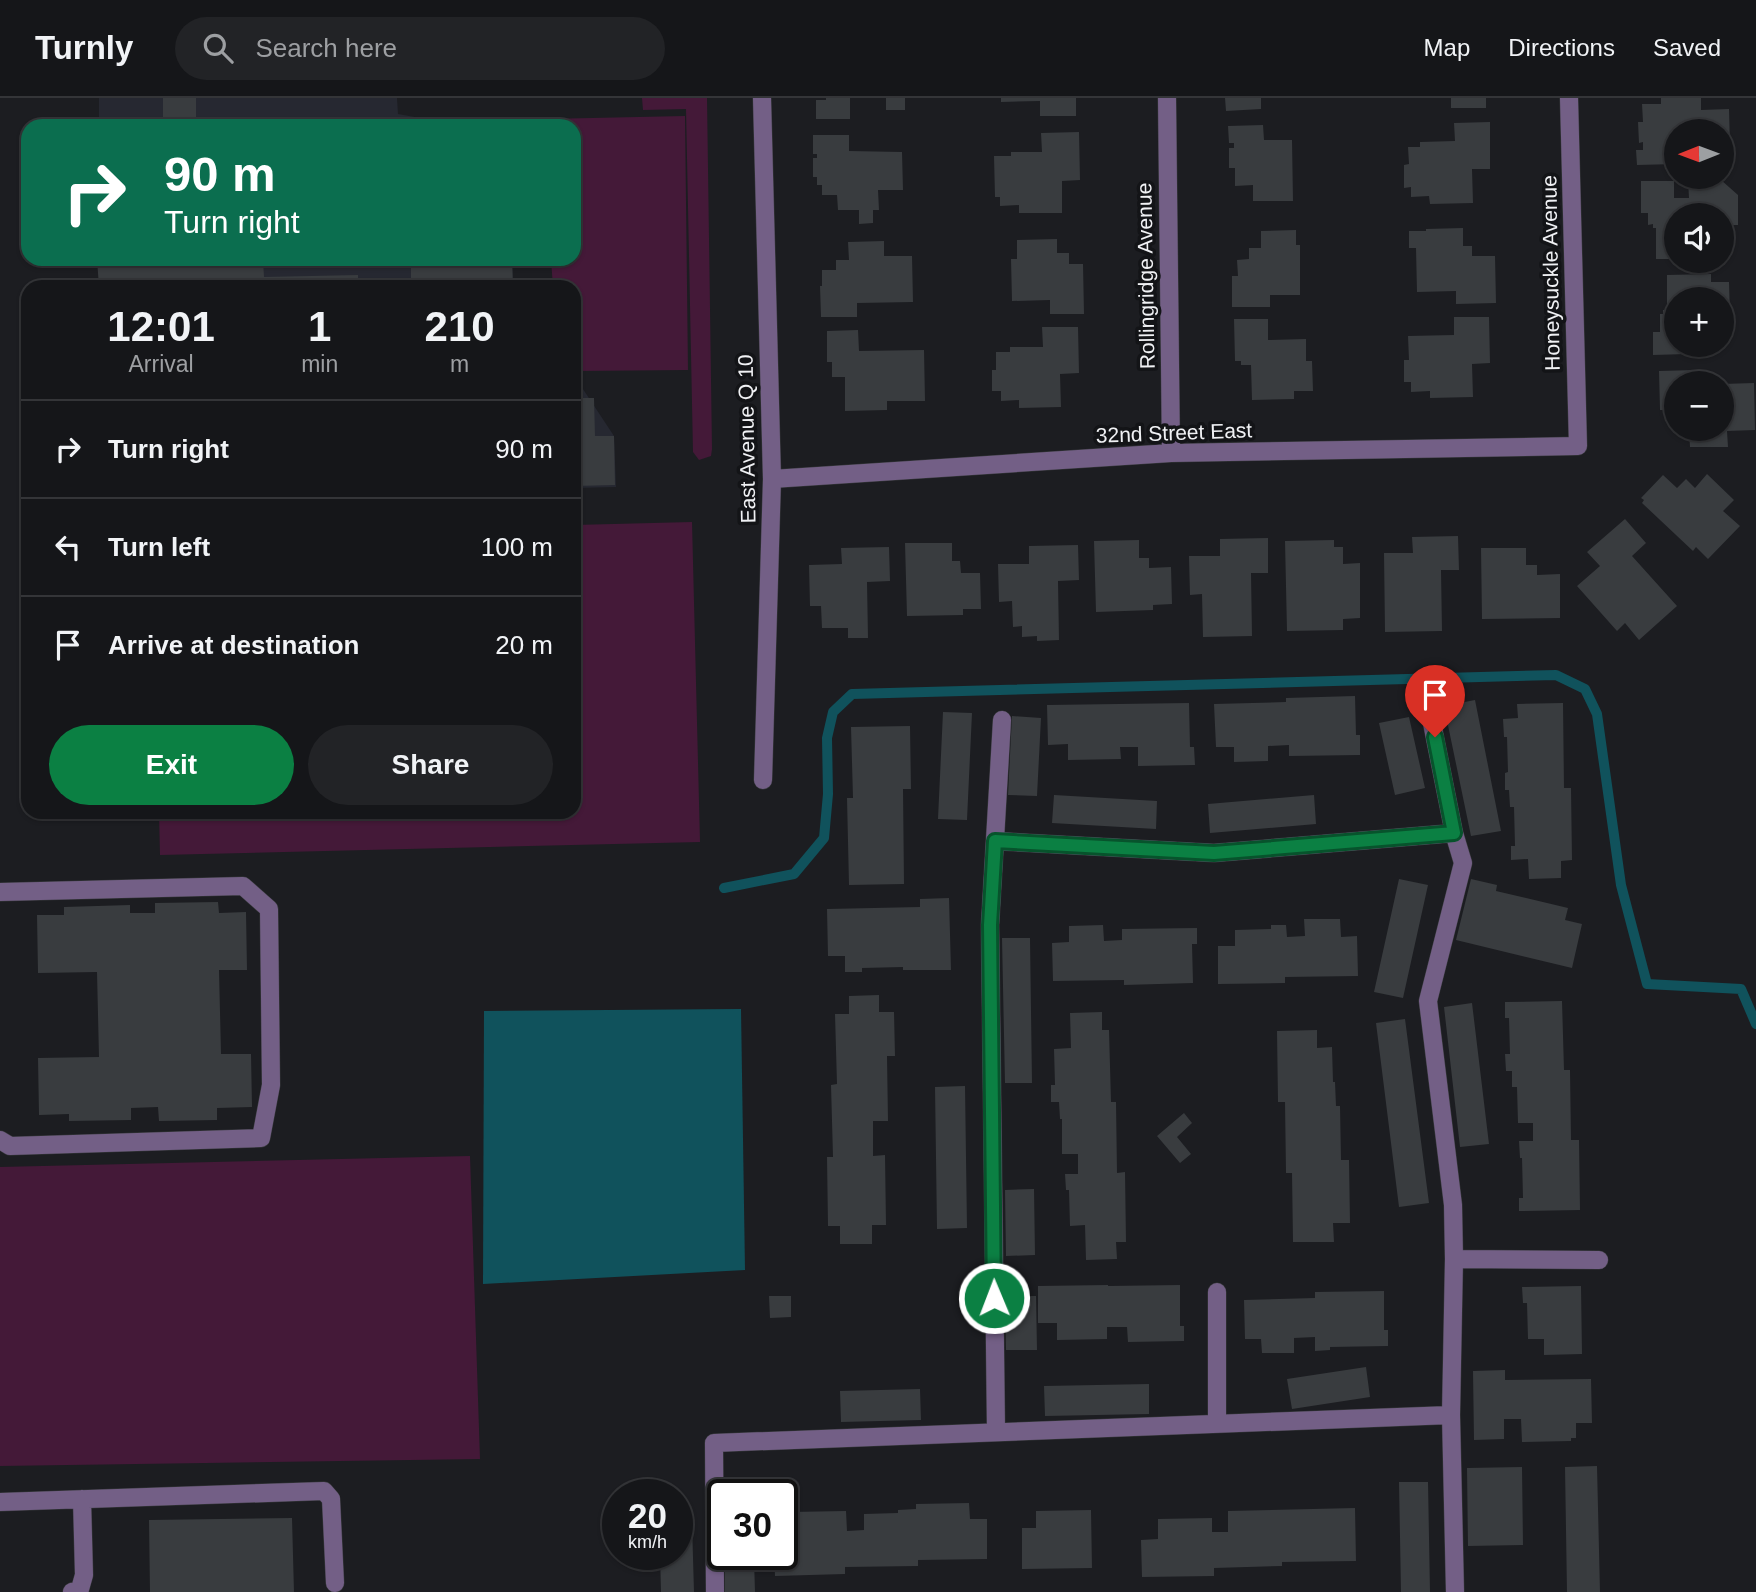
<!DOCTYPE html>
<html lang="en">
<head>
<meta charset="utf-8">
<style>
	body { margin:0; font-family:Arial,sans-serif; background:#222326; color:#f1f3f6; height:100vh; display:flex; flex-direction:column; font-size:26px; white-space:nowrap }
	* { box-sizing:border-box; margin:0 }
	p { font-size:23px; color:#9d9fa2 }
	.icon { flex:none; width:38px; height:38px; fill:none; stroke:currentColor; stroke-width:2; stroke-linecap:round; stroke-linejoin:round }
	.map { position:relative; flex:1; overflow:hidden }
	.side { position:absolute; left:21px; top:182px; width:560px; height:539px; display:flex; flex-direction:column; background:#151619; border-radius:21px; box-shadow:0 2px 5px #0004,0 0 0 2px #343538 }
	.side>* { flex:none }
	.top-card { position:absolute; left:21px; top:21px; width:560px; height:147px; border-radius:21px; box-shadow:0 2px 5px #0004,0 0 0 2px #343538; background:#0b6e4f; color:#fff; overflow:hidden }
	.needle { width:46px; rotate:269deg }
	.tools { position:absolute; left:1664px; top:21px; display:grid; gap:14px }
	.tools a { display:grid; place-items:center; width:70px; height:70px; border-radius:50%; background:#151619; box-shadow:0 2px 5px #0004,0 0 0 2px #343538; font-size:35px }
	.speed { position:absolute; left:602px; top:1381px; display:flex; gap:14px; font-size:35px; font-weight:700; text-align:center }
	.speed>* { display:grid; place-content:center; width:91px; height:91px; border-radius:50%; background:#151619; box-shadow:0 2px 5px #0004,0 0 0 2px #343538; line-height:1 }
	.speed small { font-size:18px; font-weight:400 }
	.speed .limit { border:4px solid #111; border-radius:10px; background:#fff; color:#111 }
	.pin { position:absolute; display:grid; place-items:center; width:60px; height:60px; color:#fff; margin:-72px -30px; border-radius:50% 50% 50% 0; rotate:-45deg; box-shadow:0 0 7px #0007 }
	.pin .icon { rotate:45deg }
	.me { position:absolute; width:77px; margin:-38px; rotate:359deg; stroke-linejoin:round; filter:drop-shadow(0 0 5px #0008) }
	.turn { display:flex; align-items:center; gap:24px; height:147px; padding:0 28px; font-size:32px }
	.turn .icon { width:91px; height:91px; stroke-width:2.5 }
	.turn b { display:block; font-size:49px; line-height:60px }
	.eta { display:flex; justify-content:space-evenly; align-items:center; height:119px; text-align:center }
	.eta b { font-size:42px; font-weight:800; line-height:49px }
	.action { display:flex; gap:14px; margin-top:auto; padding:14px 28px }
	.action a { flex:1; height:80px; border-radius:42px; background:#0b8043; color:#fff; font-size:28px; font-weight:800; line-height:80px; text-align:center }
	.action a+a { background:#222326; color:#f1f3f6 }
	ul { padding:0; list-style:none }
	li { display:flex; align-items:center; gap:21px; height:98px; padding:0 28px; border-top:2px solid #343538 }
	li div { flex:1 }
	li b { display:block; font-size:26px }
	li em { font-style:normal }
	header { display:flex; align-items:center; gap:42px; box-sizing:border-box; height:98px; padding:0 35px; background:#151619; border-bottom:2px solid #343538 }
	header strong { font-size:33px }
	nav { display:flex; gap:38px; margin-inline-start:auto; font-size:24px }
	.search { width:490px; height:63px; background:#222326; display:flex; align-items:center; gap:18px; box-sizing:border-box; padding:0 24px; border-radius:38px; color:#9d9fa2; font-size:26px }
	.map>svg:first-child { display:block }
</style>
</head>
<body>
<header>
<strong>Turnly</strong>
<div class="search"><svg class="icon" aria-label="search" viewBox="0 0 24 24"><circle cx="10" cy="10" r="6"/><path d="M15 15l6 6"/></svg>Search here</div>
<nav><a>Map</a><a>Directions</a><a>Saved</a></nav>
</header>
<div class="map">
<svg width="1756" height="1494" viewBox="0 0 1756 1494">
	<rect width="100%" height="100%" fill="#1c1d21"/>
	<path fill="#262831" d="M99,0H397L398,16L465,28H99Z
		M99,161H512L513,189H99Z
		M577,282L614,338L616,389L574,390V283Z"/>
	<path fill="#441938" d="M642,0H707L712,351L711,358L699,362L693,354L686,11L643,12Z
		M685,18L688,272L574,273V189H553L551,161H574V28H545V21Z
		M692,424L700,744L160,757L159,714H574V427Z
		M470,1058L480,1361L0,1368V1069Z"/>
	<path fill="#10525c" d="M741,911L745,1172L483,1186L484,913Z"/>
	<g fill="none" stroke-linecap="round" stroke-linejoin="round">
		<path stroke="#10525c" stroke-width="10" d="M724,790L794,776L824,740L828,696L827,640L833,614L852,596L1556,577L1585,591L1597,616L1621,787L1647,886L1741,891L1756,926"/>
	</g>
	<path fill="#393c3f" d="M163,0H196V28H163Z
		M826,0H850V21H816V2H826Z
		M886,0H905V12H886Z
		M1001,0H1076V18H1040V3L1001,4Z
		M1225,0H1261V11L1226,13Z
		M1451,0H1486V10H1451Z
		M1661,0H1701V12L1729,11L1730,48H1722V33H1676V66L1637,67L1636,52H1643V44L1639,45L1638,24H1643L1642,6H1661Z
		M1490,24V71H1472L1473,105L1430,106L1429,98L1411,99V89L1404,90V67L1409,66L1408,49H1420V44L1455,43L1454,25Z
		M1263,27L1264,42H1292L1293,103H1253V87L1235,88V70H1229V50H1234V45H1229L1228,28Z
		M1079,34L1080,82L1062,83V115H1019V107L1000,108V99H995L994,58H1011V54H1042L1041,35Z
		M813,37H849V53L902,54L903,92H878L879,112H873V125L859,126V112H838L837,97H822V87H817V79H813V60H817V56H813Z
		M1688,82H1721L1738,97V127H1722V117H1676V161H1656V130H1653V126L1648,127V115H1641V83H1674V100H1689Z
		M1463,130V148H1472V158H1495L1496,205L1456,206V193L1417,194L1416,150H1409V133H1426V131Z
		M1296,132V147H1300V197H1270V209H1232V178H1238L1237,162L1249,161V150H1261V133Z
		M1057,141V155H1069V166H1083L1084,216H1050V202L1012,203L1011,161H1017V142Z
		M884,143V158H912L913,204L857,205V219H821L820,188H822V172H836V162H849L848,144Z
		M97,161H172V162L263,161L264,179L358,177V189H99Z
		M411,161H512L513,189H411Z
		M1711,176V184H1729L1730,218H1727V239H1722V201H1676V247H1687V256L1653,257V234H1660V216H1663V212H1667V177Z
		M1454,219H1489L1490,265L1472,266L1473,299L1430,300V293L1411,294V284H1404V262H1409L1408,238L1454,237Z
		M1234,221H1268V242L1306,241V263H1312L1313,293H1294V301L1252,302L1251,267H1241V263H1235Z
		M1042,229H1078L1079,275L1060,276L1061,309L1019,310V302L1001,303V293H992V272H996V254H1010V249H1043Z
		M858,232L859,253L924,252L925,303H887V312L845,313V279H832V264H827V233Z
		M1696,272L1697,285H1676V323H1667V312H1660L1659,273Z
		M577,282V300H594L595,338H614L615,387L574,388V283Z
		M1754,285L1755,332L1727,333L1728,349H1690L1689,333L1678,334V331H1722V286Z
		M1707,376L1734,402L1723,413L1740,428L1708,461L1696,449L1693,453L1642,405L1644,402L1641,400L1663,377L1677,390L1686,381L1695,390Z
		M1625,421L1646,445L1632,458L1677,508L1639,542L1625,525L1617,533L1577,488L1600,468L1587,454Z
		M1458,438L1459,472H1441L1442,533L1385,534L1384,455H1413L1412,439Z
		M1268,440V475H1251L1252,538L1203,539L1202,496L1190,497L1189,458H1220V441Z
		M1139,442V460H1149V470L1171,469L1172,506L1153,507V512L1096,514L1094,443Z
		M1334,442V449H1343V466L1360,465V520L1343,521V532L1287,533L1285,443Z
		M905,445H952V463H960L961,475H980L981,511H963V517L907,518Z
		M1078,447L1079,482L1058,483L1059,542L1037,543V538L1022,539V528L1013,529L1012,503L999,504L998,466H1029V448Z
		M889,449L890,483L867,484L868,540H848V530H822L821,508H810L809,467L842,466L841,450Z
		M1481,450H1526V467H1537V477L1560,476V520L1482,521Z
		M1355,598L1356,637H1360V657L1289,658V647L1268,648V663L1234,664V649H1216L1214,606L1286,604V600Z
		M1475,602L1501,733L1471,738L1444,608Z
		M1189,605L1190,649H1194L1195,667L1138,668V649H1120L1121,661L1068,662V646L1048,647L1047,607Z
		M1563,605L1564,690H1571L1572,762L1561,763V780L1529,781L1528,761L1511,762V748H1515L1514,709H1510L1509,692H1505V675L1508,674L1507,639H1504L1503,621L1518,620L1517,606Z
		M943,614L972,615L967,722L938,721Z
		M1012,618L1041,620L1037,698L1008,697Z
		M1409,619L1425,690L1395,697L1379,625Z
		M910,628L911,691H903L904,786L849,787L847,700H853L851,629Z
		M1054,697L1157,703L1156,731L1052,725Z
		M1314,697L1316,726L1210,735L1208,706Z
		M1399,781L1428,787L1403,900L1374,894Z
		M1471,781L1497,787L1496,793L1568,810L1565,822L1582,826L1572,870L1456,842Z
		M949,800L951,872H903V869L862,870V874H845V858H828L827,811L920,809V801Z
		M218,804L219,815L246,814L247,872H219L221,956H251L252,1009L217,1010V1022L159,1023L158,1009L131,1010V1022L69,1023V1016L39,1017L38,960L99,959L97,874L38,875L37,817H64V809L130,807V815H155V805Z
		M1304,821H1340L1341,839L1357,838L1358,878L1285,879V885L1218,886V848H1235V832L1271,831V827H1286L1287,839L1305,838Z
		M1103,827L1104,843L1122,842V831L1197,830V846H1192L1193,885L1124,887V882L1053,883L1052,845L1069,844V828Z
		M1002,840H1030L1032,985H1005Z
		M879,897V914H894L895,958H887L888,1023H873V1058L885,1057L886,1127H872V1146H840V1128H828L827,1059H833L831,987L837,986L835,916H849V898Z
		M1562,903L1564,972H1570L1571,1042H1579L1580,1112L1519,1113V1100H1523L1522,1060H1520L1519,1043H1533V1025H1518L1517,989H1512V973H1506L1505,956H1510L1509,920H1505V904Z
		M1472,905L1489,1046L1460,1049L1444,909Z
		M1102,914V932H1109L1111,1004H1116L1117,1075L1125,1074L1126,1144H1116L1117,1161L1086,1162L1085,1127L1070,1128L1069,1092H1066L1065,1076H1078V1056H1062V1021H1060L1059,1004H1051V987H1055L1054,951L1071,950L1070,915Z
		M1405,921L1429,1105L1399,1109L1376,925Z
		M1317,932V950L1332,949L1333,984H1335L1336,1008H1340L1341,1062H1349L1350,1125H1333L1334,1144H1293L1292,1075H1286L1285,1004H1278L1277,933Z
		M965,988L967,1130L937,1131L935,989Z
		M1184,1015L1192,1025L1177,1039L1191,1056L1180,1065L1157,1038Z
		M1034,1091L1035,1157L1006,1158L1005,1092Z
		M1108,1187V1188L1180,1187V1228H1184V1243L1128,1244L1127,1229H1107V1241L1057,1242V1225H1038V1188Z
		M1581,1188L1582,1256L1544,1257V1241H1528L1527,1205H1523L1522,1189Z
		M1384,1193V1232H1388V1248L1330,1249V1252L1315,1253V1239L1294,1240V1255H1262L1261,1241H1245L1244,1202L1315,1200V1194Z
		M769,1198H791V1219L770,1220Z
		M1005,1198H1036L1037,1252H1006Z
		M1366,1269L1370,1299L1292,1311L1287,1281Z
		M1505,1272V1282L1591,1281L1592,1325H1576V1340H1571V1343L1522,1344L1521,1321H1504V1341L1474,1342L1473,1273Z
		M1149,1286V1316L1045,1318L1044,1288Z
		M920,1291L921,1322L841,1324L840,1293Z
		M1597,1368L1600,1494H1567L1565,1369Z
		M1522,1369L1523,1447L1468,1448L1467,1370Z
		M1399,1384H1428L1430,1494H1401Z
		M969,1405L970,1421H987V1461L918,1462V1468L845,1469V1476L775,1478L774,1456H782V1438H790V1414L846,1413L847,1433L864,1432V1416L898,1415V1412L916,1411V1406Z
		M1355,1410L1356,1463L1282,1464V1468L1214,1470V1478L1142,1479L1141,1442L1158,1441V1421L1212,1420V1434H1228V1413Z
		M1091,1412L1092,1470L1022,1471V1430H1036V1413Z
		M292,1420L294,1494H150L149,1422Z
		M677,1425H692L694,1494H661L660,1456H677Z
		M725,1461H754L755,1494H725Z"/>
	<g fill="none" stroke-linecap="round" stroke-linejoin="round">
		<defs>
			<path id="minor" d="M762,0L772,381L763,682
				M1167,0L1171,355
				M772,381L1171,355L1578,348L1569,0
				M1430,615L1454,735L1463,765L1428,903L1453,1107L1454,1161L1451,1317L1455,1494
				M995,743L1214,755L1454,735
				M0,794L243,788L269,811L271,987L261,1040L10,1048L0,1042
				M1454,1161L1599,1162
				M1217,1194V1326
				M996,1333L990,827L1002,622
				M0,1404L324,1393L331,1401L335,1485
				M72,1494L80,1491L84,1477L82,1401
				M715,1494L714,1345L1451,1317"/>
		</defs>
		<use href="#minor" stroke="#3a3b3f" stroke-width="19"/>
		<use href="#minor" stroke="#735f86" stroke-width="18"/>
	</g>
	<g fill="none" stroke-linecap="round" stroke-linejoin="round">
		<defs>
			<path id="route" d="M994,1200L990,827L995,743L1214,755L1454,735L1435,639"/>
		</defs>
		<use href="#route" stroke="#07532c" stroke-width="18"/>
		<use href="#route" stroke="#0b8043" stroke-width="12"/>
	</g>
	<g text-anchor="middle" stroke-width="7" stroke-linejoin="round" paint-order="stroke">
		<g font-size="21" fill="#f0f1f4" stroke="#131417">
			<text transform="translate(1551 175) rotate(-91)" y="7">Honeysuckle Avenue</text>
			<text transform="translate(1146 178) rotate(-91)" y="7">Rollingridge Avenue</text>
			<text transform="translate(1174 335) rotate(-2)" y="7">32nd Street East</text>
			<text transform="translate(747 341) rotate(-91)" y="7">East Avenue Q 10</text>
		</g>
	</g>
</svg>
<div class="tools">
<a><svg class="needle" viewBox="-14 -14 28 28"><path d="M0-13l5 13h-10z" fill="#e53935"/><path d="M0 13l5-13h-10z" fill="#9d9fa2"/></svg></a>
<a><svg class="icon" aria-label="sound" viewBox="0 0 24 24"><path d="M4 9h4l5-4v14l-5-4H4zM17 9q2 3 0 6"/></svg></a>
<a>+</a>
<a>−</a>
</div>
<div class="speed"><div>20<small>km/h</small></div><div class="limit">30</div></div>
<div class="pin" style="left:1435px;top:639px;background:#d93025"><svg class="icon" aria-label="arrive" viewBox="0 0 24 24"><path d="M6 21V4h12l-3 4 3 4H6"/></svg></div>
<svg class="me" style="left:994px;top:1200px" viewBox="-20 -20 40 40"><circle r="17" fill="#0b8043" stroke="#fff" stroke-width="3"/><path d="M0-11L8 9 0 5-8 9z" fill="#fff"/></svg>
<div class="top-card">
<div class="turn"><svg class="icon" aria-label="right" viewBox="0 0 24 24"><path d="M7 20v-9h11M14 6l5 5-5 5"/></svg><div><b>90 m</b>Turn right</div></div>
</div>
<section class="side">
<div class="eta">
<div><b>12:01</b><p>Arrival</p></div>
<div><b>1</b><p>min</p></div>
<div><b>210</b><p>m</p></div>
</div>
<ul>
<li><svg class="icon" aria-label="right" viewBox="0 0 24 24"><path d="M7 20v-9h11M14 6l5 5-5 5"/></svg><div><b>Turn right</b></div><em>90 m</em></li>
<li><svg class="icon" aria-label="left" viewBox="0 0 24 24"><path d="M17 20v-9H6M10 6l-5 5 5 5"/></svg><div><b>Turn left</b></div><em>100 m</em></li>
<li><svg class="icon" aria-label="arrive" viewBox="0 0 24 24"><path d="M6 21V4h12l-3 4 3 4H6"/></svg><div><b>Arrive at destination</b></div><em>20 m</em></li>
</ul>
<div class="action"><a>Exit</a><a>Share</a></div>
</section>
</div>
</body>
</html>
